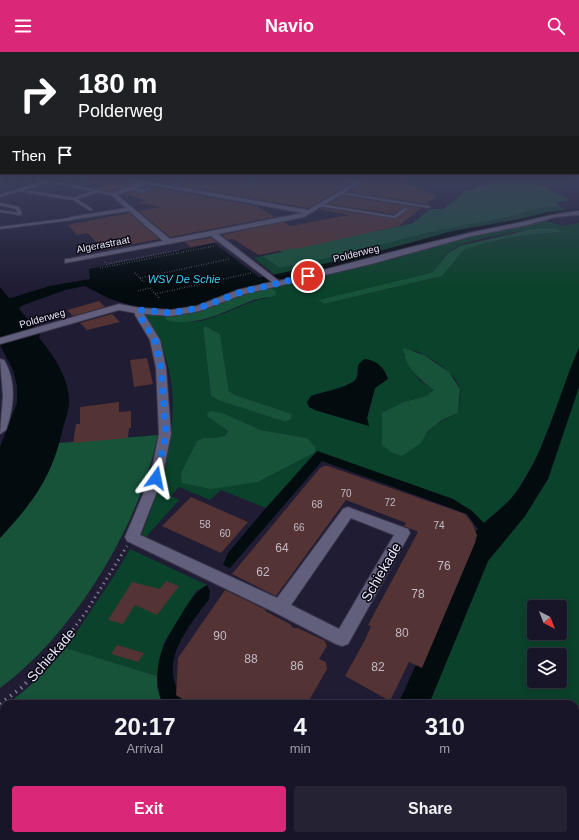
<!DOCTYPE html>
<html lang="en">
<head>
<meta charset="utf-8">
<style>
	body { margin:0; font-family:Arial,sans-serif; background:#242233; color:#f1f3f6; height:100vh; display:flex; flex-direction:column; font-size:15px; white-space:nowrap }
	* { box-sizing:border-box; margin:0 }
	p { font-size:13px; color:#9e9fa7 }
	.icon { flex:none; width:22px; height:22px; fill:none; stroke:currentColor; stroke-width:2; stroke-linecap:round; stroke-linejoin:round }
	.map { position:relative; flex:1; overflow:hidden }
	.sheet { position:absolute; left:0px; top:648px; width:579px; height:140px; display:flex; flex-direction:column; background:#171527; border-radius:12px 12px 0 0; box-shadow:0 2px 10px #0003,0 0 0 1px #363444 }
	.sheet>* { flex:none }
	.guide { position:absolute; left:0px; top:0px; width:579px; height:122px; box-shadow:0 2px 10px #0003,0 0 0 1px #363444; background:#202124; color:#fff; overflow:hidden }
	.needle { width:26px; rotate:138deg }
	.fabs { position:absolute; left:527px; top:548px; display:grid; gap:8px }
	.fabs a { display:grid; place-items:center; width:40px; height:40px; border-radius:4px; background:#171527; box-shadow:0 2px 10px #0003,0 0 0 1px #363444; font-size:20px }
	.pin { position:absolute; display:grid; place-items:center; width:34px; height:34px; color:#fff; margin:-17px; border:2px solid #fff; border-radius:50%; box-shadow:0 1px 4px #0007 }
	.me { position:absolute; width:44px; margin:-22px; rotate:12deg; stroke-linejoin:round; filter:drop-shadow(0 0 3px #0008) }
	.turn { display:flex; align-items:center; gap:14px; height:84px; padding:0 12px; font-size:18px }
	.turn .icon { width:52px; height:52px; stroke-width:2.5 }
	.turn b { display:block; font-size:28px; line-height:34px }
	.then { display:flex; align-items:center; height:38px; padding:0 12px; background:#0003; gap:8px; font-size:15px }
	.eta { display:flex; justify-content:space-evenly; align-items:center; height:68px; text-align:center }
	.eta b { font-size:24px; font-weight:800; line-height:28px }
	.button { display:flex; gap:8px; margin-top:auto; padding:8px 12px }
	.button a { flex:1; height:46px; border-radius:4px; background:#db2777; color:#fff; font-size:16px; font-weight:800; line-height:46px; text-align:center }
	.button a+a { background:#242233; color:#f1f3f6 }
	header { display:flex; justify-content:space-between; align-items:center; height:52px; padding:0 12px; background:#db2777; color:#fff; font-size:18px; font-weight:800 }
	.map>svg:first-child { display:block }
</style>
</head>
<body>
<header><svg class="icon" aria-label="menu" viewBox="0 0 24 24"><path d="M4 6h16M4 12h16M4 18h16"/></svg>Navio<svg class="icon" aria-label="search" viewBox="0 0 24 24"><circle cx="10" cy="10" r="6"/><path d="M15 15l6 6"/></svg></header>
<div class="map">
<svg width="579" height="788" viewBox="0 0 579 788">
	<rect width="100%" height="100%" fill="#1f1c34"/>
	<path fill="#0b422b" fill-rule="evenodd" d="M529,125L564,128L577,136L542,132Z
		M559,154L565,158L453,179L365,203L275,223L254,206L263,204L280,216L341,203L430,180L508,165L539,156Z
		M545,168L562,174L579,171V296L539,400L527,422L514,444L484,471L472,459L453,447L317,399L266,456L221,438L210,448L179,435L171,444L179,448L146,485L142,482C164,425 189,349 159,290C154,280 146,271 139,262C148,263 156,262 164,263C172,264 180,271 188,270C216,270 240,250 268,246L269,236L475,181ZM556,176L562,180L524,183L485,191L464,198L442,224L324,252L318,248L430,221L433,220C439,213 444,203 451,198C469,186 533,176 556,176ZM205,274L220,282L229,339L235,343L289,361L285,370L218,348L211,344L203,276ZM416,299C430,305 458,322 460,338C461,345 459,354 458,361C441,369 430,374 421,391L404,350L426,344L434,338L419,328L403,302ZM359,311L385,329L375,336L367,366L369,374L315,358L309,355L311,344L345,334L356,328ZM225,362L261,378L307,386L316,400L258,430L204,386H213L225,384L228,379L207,364Z
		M579,335V788H381L382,784H575V652H429L488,509L525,464L548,427ZM534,555H560V581H534ZM534,603H560V629H534Z
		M130,497L207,533L196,539L163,592L157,624L66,596L116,521Z"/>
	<path fill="#165339" d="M495,125H529L551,139L571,148L556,150L559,154L539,156L508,165L430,180L341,203L280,216L263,204L282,200L279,197L372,179H378L413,171L430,157H444L467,138L472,139L476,135H484Z
		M556,176L562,180L524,183L485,191L464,198L442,224L324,252L318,248L430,221L433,220L448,201L460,194L532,177Z
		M269,236L276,239L275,244C267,246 258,246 251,249C223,260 197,276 166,268L165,263L198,260L241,242Z
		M205,274L220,282L229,339L235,343L289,361L292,363L291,367L285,370L218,348L211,344L203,276Z
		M403,296L424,303L449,320L460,337L458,361L442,368L428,379L421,391L402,404L391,400L382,393V361L404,350L426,344L434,338C419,327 405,315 403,296Z
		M213,359L225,362L261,378L307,386L315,395L316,400L258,430L211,437L182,431L181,421L197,389L204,386H213L225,384L228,379L207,364L208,360Z
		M158,383C140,473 74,582 0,636V486C29,454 47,433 59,391Z
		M66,596L157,624V635L162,652H7C30,636 48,617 66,596Z
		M4,654V784H92L89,788H0V656Z
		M97,784H350L348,788H103Z"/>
	<path fill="#020b0e" d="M579,157V160L550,163L514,172L470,179L395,201L286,228L280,227L268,230L228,242L197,255L182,257L167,258L132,254L108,246L85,234L65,238L21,254L19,257L40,281L39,286C53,302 67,324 69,345C70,355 66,366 63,376C52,425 34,449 0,486V395L17,351V334L13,318L0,293V235L9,246L14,245L50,234L90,227L89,217L214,191L259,225H263L365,203L453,179L512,169L547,160Z
		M579,296V335L548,427L525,464L488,509L429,652H398L462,513L471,485L478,477L467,462L322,409L230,516L223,513L228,501L266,456L317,399L453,447L472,459L484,471C493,462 505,455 513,444C544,407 559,340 579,296Z
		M365,307C376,308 385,316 388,327L375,336L367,366L369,374L315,358L309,355L307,350L311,344C321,340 348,336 355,328C362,321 352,314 365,307Z
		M207,533L210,539L209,547C192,570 160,607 178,638C181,643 186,648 190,652H162C151,614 161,595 181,563C189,550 194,541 207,533Z"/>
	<path fill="#533333" d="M85,124H113L116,128L134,132L112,140L96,137L105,134L85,130Z
		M128,124H260L244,131L248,134L268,124H330L333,128L351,131L309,156L179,134L183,132L182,128L169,132Z
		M371,124H387L437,144L426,152L349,140Z
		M147,134L256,154L275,165L170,185L139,159L161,155L138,151L145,148L124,142L132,139L144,141L152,138L150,135L141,136Z
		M342,144L421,156L399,174L296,197L294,196L259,203L233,187L228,188L222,183L284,170L290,174L349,163L319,157L322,156L395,167L409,157L404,155L394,162L329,152Z
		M129,161L159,187L103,198L88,181L77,183L68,173Z
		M211,186L217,190L191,195L185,190Z
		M99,249L105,255L73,264L67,258Z
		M112,262L120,270L87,278L80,271Z
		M147,306L153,332L134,335L130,308Z
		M119,350V360L131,359V376H129L128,386L73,391L76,372H80V355Z
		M324,414H328L465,462L472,471L477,483L475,491L422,616L409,610L390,649L345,624L365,588L371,574L368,573L418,480L404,474L406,471L346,448L276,544L232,522L320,416Z
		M191,445L248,470L221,501L162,474Z
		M166,529L179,534L157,563L135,553L123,572L108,568L132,530L160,537Z
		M225,538L266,558L265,559L290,572L293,576H298L325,589L327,594L319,607L326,610L327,617L307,652H190L176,643L178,606Z
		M117,593L144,601L138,610L111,602Z"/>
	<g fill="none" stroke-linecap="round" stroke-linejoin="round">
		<defs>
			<path id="lane" d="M27,125H30L115,142L113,143L98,140L77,147L92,157L91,159L73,148L19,139L0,145V143L44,129L27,126ZM48,130L94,139L74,146L23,138Z
				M263,125H267L248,133L245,132Z
				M181,129L182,131L170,135L168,134Z
				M129,135L143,138L149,136L151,137L143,140L128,137Z
				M341,140L428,154L430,155L428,156L340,142Z
				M0,151L19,155L22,162L20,163L0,160V158L18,161L16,157L0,153Z
				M320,152L394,164L405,156L408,157L395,166L319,154Z
				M71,166L73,167L72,168L0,177V175Z"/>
			<path id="street" d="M114,125H122L308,158L356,130L333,127L331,125L360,127L365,125H370L304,165L218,182L279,229C358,210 435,187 513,172C537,167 555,161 579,159V163L555,165L527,173L472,184L371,212L244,242L199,259L171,264L144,262L160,288L166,316L171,382L162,426L140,483L277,546L343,457L348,455L353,457L408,477L410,481L348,592L342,594L336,592L274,560L127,489L125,485L150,426L159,382L156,316L150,288L135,263V261L119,258L0,292V286L119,252L140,256L171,258L197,254L238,238L272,230L211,184L65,211V207H68L163,189L129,159L69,168L68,167L71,165L126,156L110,142L140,131L116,127ZM147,132L303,161L170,187L117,143ZM351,466L394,483L339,577L291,553Z
				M0,307L4,308C17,330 14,355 6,378L0,382L3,344Z"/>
		</defs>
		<use href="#lane" stroke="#3b374c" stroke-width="2"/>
		<use href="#street" stroke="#3b374c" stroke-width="2"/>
		<path stroke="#7c798e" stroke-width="1.5" stroke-dasharray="0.5 2" stroke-linecap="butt" d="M105,210L107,212L180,198
			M100,216L214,194
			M135,221L144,230
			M140,226L229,207
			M138,239L150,236L160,247
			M155,242L251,221"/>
		<path stroke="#7c798e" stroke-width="3" stroke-dasharray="1.5 4" stroke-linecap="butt" d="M53,604L86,560L127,494"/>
		<path stroke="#7c798e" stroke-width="4" stroke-dasharray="1.5 5" stroke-linecap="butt" d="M0,652L21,636L54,603"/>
		<use href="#lane" fill="#625f7c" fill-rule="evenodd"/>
		<use href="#street" fill="#625f7c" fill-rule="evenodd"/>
	</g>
	<linearGradient id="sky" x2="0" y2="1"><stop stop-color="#110f1d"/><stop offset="0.53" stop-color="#3c405c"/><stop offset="1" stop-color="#3c405c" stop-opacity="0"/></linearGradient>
	<rect width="579" height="235" fill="url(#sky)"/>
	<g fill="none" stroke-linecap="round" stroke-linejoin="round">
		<path stroke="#1a73e8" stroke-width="7" stroke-dasharray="0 12.6" d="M156,426L166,382L161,316L155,288L139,263L140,258L171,261L199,256L241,240L308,224"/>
	</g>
	<g text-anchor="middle" stroke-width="3" stroke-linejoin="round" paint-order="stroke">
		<g font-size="10" fill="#e8e7f8" stroke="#090813">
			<text transform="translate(103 192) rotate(-11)" y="4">Algerastraat</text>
			<text transform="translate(356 201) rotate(-14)" y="4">Polderweg</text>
			<text transform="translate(42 266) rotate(-16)" y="4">Polderweg</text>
		</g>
		<g font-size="10" fill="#c3bac7">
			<text x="346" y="445">70</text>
			<text x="390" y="454">72</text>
			<text x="317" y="456">68</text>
			<text x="205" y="476">58</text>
			<text x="439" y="477">74</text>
			<text x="299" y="479">66</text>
			<text x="225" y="485">60</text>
		</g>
		<g font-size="11" font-style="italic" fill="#40d3f1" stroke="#090813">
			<text x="184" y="231">WSV De Schie</text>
		</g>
		<g font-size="12" fill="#c3bac7">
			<text x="282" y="500">64</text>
			<text x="444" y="518">76</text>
			<text x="263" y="524">62</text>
			<text x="418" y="546">78</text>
			<text x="402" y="585">80</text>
			<text x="220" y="588">90</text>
			<text x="251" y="611">88</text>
			<text x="297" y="618">86</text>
			<text x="378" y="619">82</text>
		</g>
		<g font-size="14" fill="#e8e7f8" stroke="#090813">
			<text transform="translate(381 520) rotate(-60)" y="5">Schiekade</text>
			<text transform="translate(51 603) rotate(-49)" y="5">Schiekade</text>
		</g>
	</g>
</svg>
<div class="fabs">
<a><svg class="needle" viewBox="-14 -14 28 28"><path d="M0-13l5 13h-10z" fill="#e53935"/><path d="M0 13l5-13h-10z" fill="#9e9fa7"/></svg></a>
<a><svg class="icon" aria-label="layers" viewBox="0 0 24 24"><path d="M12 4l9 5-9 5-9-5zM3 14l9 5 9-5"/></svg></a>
</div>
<div class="pin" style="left:308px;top:224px;background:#d93025"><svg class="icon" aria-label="arrive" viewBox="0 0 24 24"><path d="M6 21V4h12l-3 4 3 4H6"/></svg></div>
<svg class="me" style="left:156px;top:426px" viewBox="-20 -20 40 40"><path d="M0-17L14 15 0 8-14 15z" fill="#1a73e8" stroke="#fff" stroke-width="4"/></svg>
<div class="guide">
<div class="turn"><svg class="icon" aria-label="right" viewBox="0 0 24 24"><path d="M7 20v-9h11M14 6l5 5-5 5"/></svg><div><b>180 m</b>Polderweg</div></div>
<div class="then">Then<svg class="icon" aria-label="arrive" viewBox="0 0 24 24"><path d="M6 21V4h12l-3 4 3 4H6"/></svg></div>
</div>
<section class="sheet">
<div class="eta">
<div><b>20:17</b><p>Arrival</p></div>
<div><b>4</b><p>min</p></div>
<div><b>310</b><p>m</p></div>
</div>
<div class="button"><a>Exit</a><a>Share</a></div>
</section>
</div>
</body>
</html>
